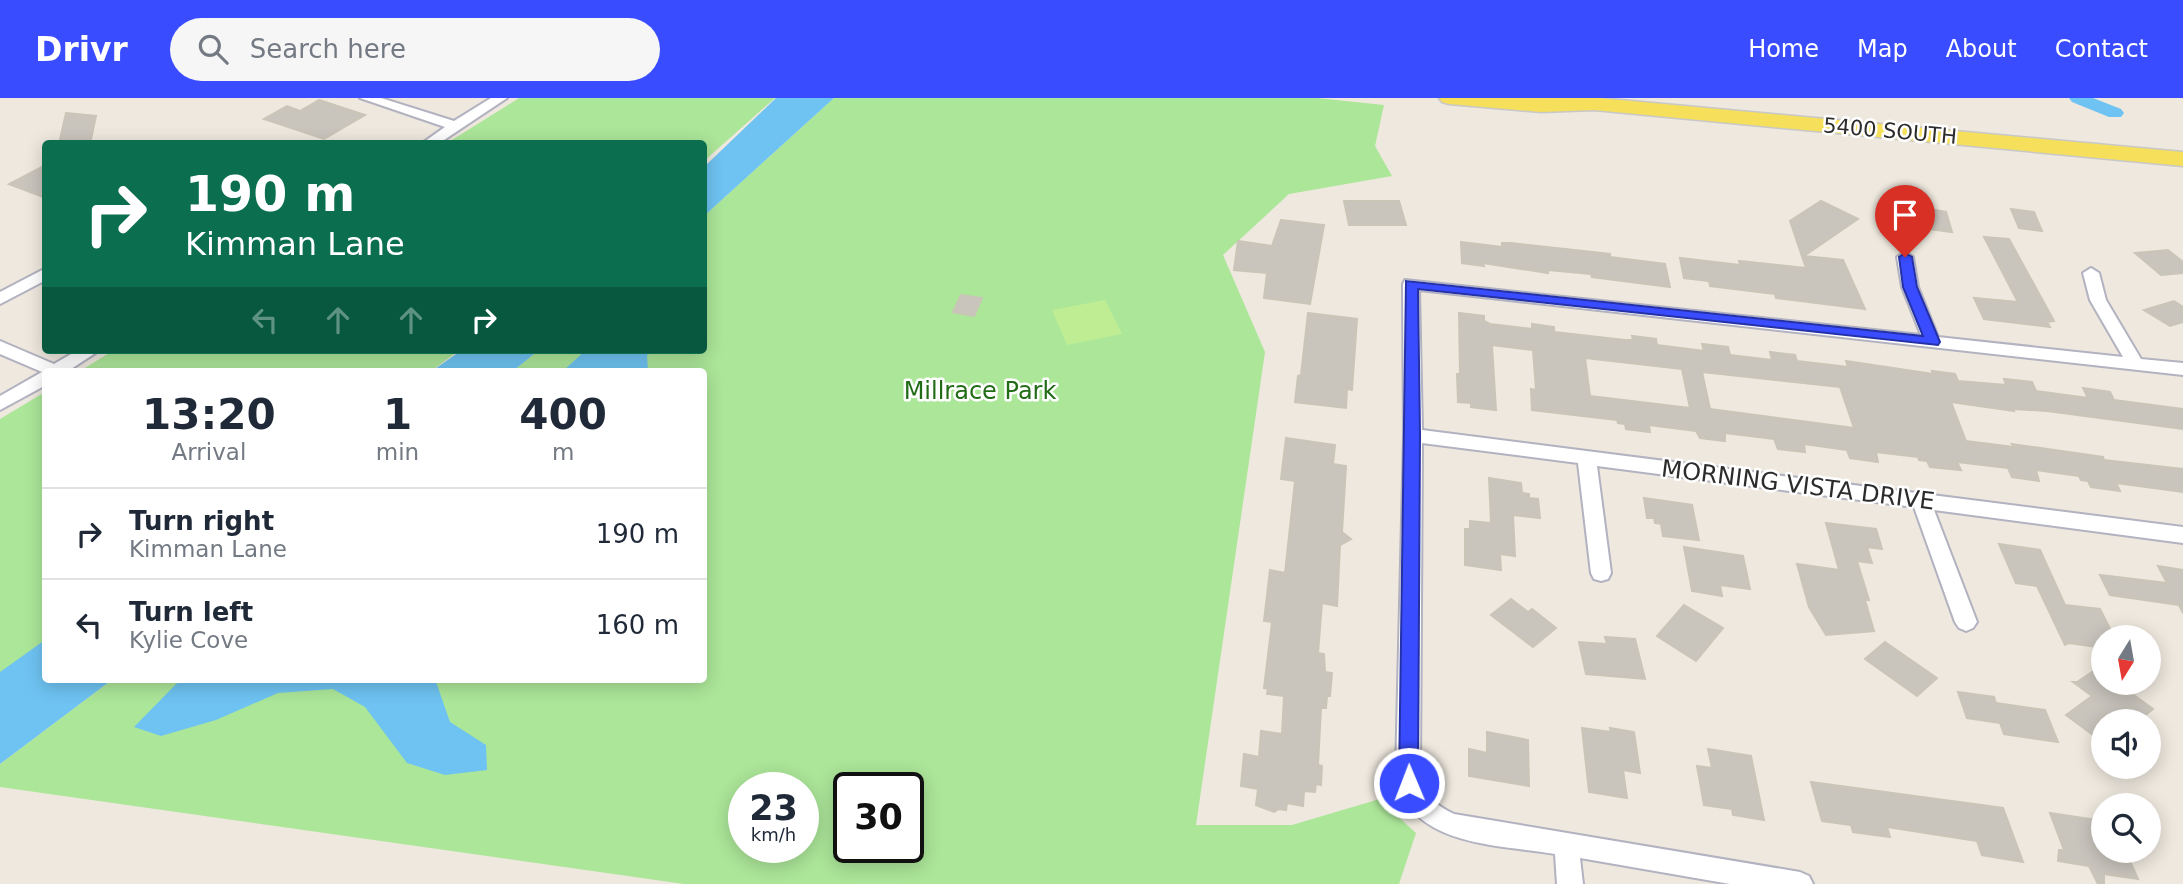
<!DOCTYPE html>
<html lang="en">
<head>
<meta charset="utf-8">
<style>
	body { margin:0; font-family:"DejaVu Sans",sans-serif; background:#f6f6f7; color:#1f2937; height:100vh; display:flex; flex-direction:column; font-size:26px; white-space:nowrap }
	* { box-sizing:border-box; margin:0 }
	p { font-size:23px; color:#747a83 }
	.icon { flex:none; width:38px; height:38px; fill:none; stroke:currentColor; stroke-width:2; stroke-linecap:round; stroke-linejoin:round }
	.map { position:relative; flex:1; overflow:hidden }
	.side { position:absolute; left:42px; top:270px; width:665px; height:315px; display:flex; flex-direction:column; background:#fff; border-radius:7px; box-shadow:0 4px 18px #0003 }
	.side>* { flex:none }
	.hud { position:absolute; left:42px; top:42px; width:665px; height:214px; border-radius:7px; box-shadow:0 4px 18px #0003; background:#0b6e4f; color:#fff; overflow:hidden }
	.needle { width:46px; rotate:191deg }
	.buttons { position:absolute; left:2091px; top:527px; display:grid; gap:14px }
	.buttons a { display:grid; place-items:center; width:70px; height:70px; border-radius:50%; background:#fff; box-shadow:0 4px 18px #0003; font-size:35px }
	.speed { position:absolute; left:728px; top:674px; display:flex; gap:14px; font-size:35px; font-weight:700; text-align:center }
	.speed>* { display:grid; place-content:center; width:91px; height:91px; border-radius:50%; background:#fff; box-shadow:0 4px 18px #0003; line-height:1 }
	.speed small { font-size:18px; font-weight:400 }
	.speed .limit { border:4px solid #111; border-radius:10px; background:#fff; color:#111 }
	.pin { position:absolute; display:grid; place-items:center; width:60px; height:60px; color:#fff; margin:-72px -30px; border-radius:50% 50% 50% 0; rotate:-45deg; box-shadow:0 0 7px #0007 }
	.pin .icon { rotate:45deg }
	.me { position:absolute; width:77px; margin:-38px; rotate:359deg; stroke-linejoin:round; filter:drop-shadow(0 0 5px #0008) }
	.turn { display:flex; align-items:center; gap:24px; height:147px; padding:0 28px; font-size:32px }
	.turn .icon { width:91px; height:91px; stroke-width:2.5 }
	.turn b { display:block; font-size:49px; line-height:60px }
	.lanes { display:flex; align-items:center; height:66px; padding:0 28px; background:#0003; justify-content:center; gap:35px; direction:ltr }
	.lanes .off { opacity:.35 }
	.eta { display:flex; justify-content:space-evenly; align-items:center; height:119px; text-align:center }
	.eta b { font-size:42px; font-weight:700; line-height:49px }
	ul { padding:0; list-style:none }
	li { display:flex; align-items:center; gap:21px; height:91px; padding:0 28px; border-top:2px solid #e0e1e3 }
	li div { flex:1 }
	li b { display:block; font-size:26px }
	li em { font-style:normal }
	header { display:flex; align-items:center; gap:42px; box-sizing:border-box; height:98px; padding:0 35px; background:#394cff; color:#fff }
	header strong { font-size:33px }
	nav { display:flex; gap:38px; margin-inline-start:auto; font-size:24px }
	.search { width:490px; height:63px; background:#f6f6f7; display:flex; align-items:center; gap:18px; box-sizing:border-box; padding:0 24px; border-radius:38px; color:#747a83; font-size:26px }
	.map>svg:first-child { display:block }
</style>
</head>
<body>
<header>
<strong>Drivr</strong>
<div class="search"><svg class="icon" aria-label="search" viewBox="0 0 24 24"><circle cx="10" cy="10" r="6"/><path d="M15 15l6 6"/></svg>Search here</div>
<nav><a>Home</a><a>Map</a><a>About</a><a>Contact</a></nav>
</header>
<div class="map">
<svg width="2183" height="786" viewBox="0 0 2183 786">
	<rect width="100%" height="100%" fill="#eee8de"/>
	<path fill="#ace699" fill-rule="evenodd" d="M519,0H775L704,63V46L447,45Z
		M834,0H1317L1384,7L1375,48L1392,78L1289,96L1223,157L1265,254L1196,727H1292L1383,700L1395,716L1416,735L1399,786H684L0,689V666L113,581H704V273H513L539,252H704V118ZM744,690H803V749H744ZM849,690H908V749H849Z
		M114,252H460L431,273H80Z
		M45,294V544L0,575V321Z"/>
	<path fill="#bfed94" d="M1105,202L1122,236L1067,247L1052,212Z"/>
	<path fill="#6ec3f2" d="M776,0H834L704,118V69Z
		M462,252H539L513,273H432Z
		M586,252H660L647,257L648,273H563Z
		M45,542L46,581H113L0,666V574Z
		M181,581H435L450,624L486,647L487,672L445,677L407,665L365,609L333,591L278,595L216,622L161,638L134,629Z"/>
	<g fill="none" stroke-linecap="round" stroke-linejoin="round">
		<path fill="#6ec3f2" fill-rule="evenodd" d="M2069,0H2093L2121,11L2124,15L2121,19H2109L2072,4Z"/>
	</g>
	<path fill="#c9c5bd" stroke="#c9c5b7" stroke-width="2" fill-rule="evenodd" d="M319,2L365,17L324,41L264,21L287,8L300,13Z
		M66,15L96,18L90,46H59Z
		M46,67V100L9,86Z
		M1344,103H1399L1406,127H1349Z
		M1821,103L1858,121L1804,158L1843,162L1865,211L1776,200L1775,196L1710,188L1709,183L1684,180L1680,160L1740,167L1739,163L1806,170L1790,123Z
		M1923,110L1946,114L1952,134L1929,131Z
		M2011,111L2034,114L2042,133L2019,130Z
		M1281,122L1324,127L1310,206L1264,200L1267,175L1234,172L1238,143L1272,148Z
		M1984,139L2009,141L2054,223L2047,224L2050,229L1984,221L1974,200L2018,204Z
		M1461,144L1502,149V145H1511L1610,156V159L1665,166L1670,189L1592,179L1591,176L1548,172V175L1483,165L1484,168L1462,165Z
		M2168,152L2183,164V175L2161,177L2135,155Z
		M961,197L982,200L974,218L953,214Z
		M2174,203L2183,209V224L2170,228L2144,212Z
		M1308,215L1357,221L1352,292L1347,291L1346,310L1295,304L1298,278L1301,277Z
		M1459,215L1484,218V223L1490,226L1532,231V226L1554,229V234L1625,242H1633L1632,238L1656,241L1657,247L1704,253L1702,246L1728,249L1730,257L1772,262L1770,254L1795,257L1797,263L1848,269L1846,263L1933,276L1932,273L1955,276L1958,283L2006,287L2004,281L2032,284L2036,293L2088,300L2083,290L2110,294L2114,302L2183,311V331L2047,313L2013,311L2014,313L1951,304L1966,343L2014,349L2012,346L2103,359L2104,362L2183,371V394L2116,385L2120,393L2091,389L2088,383L2081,382L2079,378L2036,372L2039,383L2012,379L2008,370L1957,364L1961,372L1930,369L1927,363L1919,362L1918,359L1876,354L1878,364L1850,360L1847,352L1804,346L1805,354L1778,351L1774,341L1725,335V343L1700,340L1696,333L1649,327L1650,334L1626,331L1625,326L1618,325L1617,322L1532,312L1531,291L1536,292L1533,252L1492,247L1496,312L1471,309V305L1458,304L1457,276H1460ZM1585,260L1682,271L1690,310L1590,298ZM1702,274L1840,289L1854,330L1710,311Z
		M1286,340L1335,347L1333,366L1346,368L1342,434L1351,441L1340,447L1337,508L1322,505L1318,555L1324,556L1325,574L1332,575L1330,598H1327L1326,610H1321L1318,667L1322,668L1321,687L1316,686L1315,694L1304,693L1303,708L1287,705L1286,712L1279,711L1274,714L1256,707L1258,691L1241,688L1244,656L1259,659L1261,633L1282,636L1284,598L1267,596L1268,591L1264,590L1272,524L1264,523L1270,472L1285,475L1295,383L1281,381Z
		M1489,380L1521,385L1522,395L1529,396V400L1538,401L1540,420L1513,417L1515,458L1500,456L1501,472L1465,467V431H1470V423L1491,425Z
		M1644,400L1692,407L1699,442L1663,438L1661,426L1655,425L1654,420H1647Z
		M1826,425L1876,431L1882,451L1867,449L1872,465L1857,463L1869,502H1865L1874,533L1826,537L1809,509L1797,466L1839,472Z
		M1999,446L2040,452L2065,507L2100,511L2114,539H2104V550L2069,545L2065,547L2037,488L2016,485Z
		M1684,449L1743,458L1750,491L1720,487L1722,498L1692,493Z
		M2158,468L2183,472V515L2179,507L2110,497L2100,477L2167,485Z
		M1511,501L1528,514L1532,511L1556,530L1533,549L1491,517Z
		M1684,507L1723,530L1696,563L1657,538Z
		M1605,539L1635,541L1645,581L1586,576L1579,544L1607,546Z
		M1885,544L1937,580L1917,598L1865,561Z
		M2104,566V584H2116L2153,611L2138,623H2104V645L2066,617L2092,598L2073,584H2077Z
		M1958,594L1994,599L1996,605L2045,612L2058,644L2004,636L2000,625L1967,620Z
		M1582,630L1611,634L1610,630L1634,634L1640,675L1623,672L1627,700L1589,694Z
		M1487,634L1528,642L1529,688L1469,678V651L1487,655Z
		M1708,651L1751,658L1764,722L1733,717L1732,711L1704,707L1697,668L1712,670Z
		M1811,684L2003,710L2023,764L1982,757L1977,743L1887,729L1890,739L1853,734L1851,727L1822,723Z
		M2050,715L2104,723V752H2125L2138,781L2104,776V786H2098L2089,768L2058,763L2059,752H2064Z"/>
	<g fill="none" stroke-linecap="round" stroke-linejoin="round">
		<defs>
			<path id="minor" d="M360,0H381L454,23L491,0H507L438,46H421L445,29Z
				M1905,154L1913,159L1918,189L1938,239L2123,259L2090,202L2083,175L2091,170L2099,175L2106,202L2141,261L2183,265V277L1419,192L1422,332L2183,429V445L1934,412L1977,524L1973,530L1966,533L1959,530L1955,524L1914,409L1597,368L1611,475L1608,481L1601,483L1594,481L1591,475L1578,365L1422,345L1420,675C1423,696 1435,707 1454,716L1800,774L1809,778L1813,786H1730L1580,760L1583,786H1557L1555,756C1497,746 1407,749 1396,675L1404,337L1403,186L1405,182L1921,237L1902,189L1897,159Z
				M46,170V182L0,206V194Z
				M0,243L54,266L78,252H100L68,273H46V287L0,312V298L42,274L0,256Z"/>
			<path id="primary" d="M1439,0H1599L2183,54V68L1594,12L1541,14L1449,6L1442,4Z"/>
		</defs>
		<use href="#minor" stroke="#b2b2c0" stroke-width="4"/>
		<use href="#primary" stroke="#c8c8c8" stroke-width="3"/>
		<use href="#minor" fill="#fff" fill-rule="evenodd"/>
		<use href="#primary" fill="#f5df5b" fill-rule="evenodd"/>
	</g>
	<path fill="#394cff" stroke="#2531a6" stroke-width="2" d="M1905,155L1912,159L1917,189L1940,244L1938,247L1418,191L1420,337L1418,685L1416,691L1409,693L1402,691L1399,685L1406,183L1923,238L1903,189L1899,159Z"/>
	<g text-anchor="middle" stroke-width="5" stroke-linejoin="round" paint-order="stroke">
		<g font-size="21" fill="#2c2c2c" stroke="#fff">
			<text transform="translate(1890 33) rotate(5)" y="7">5400 SOUTH</text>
		</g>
		<g font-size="24" fill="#226c18" stroke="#fff">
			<text x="980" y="301">Millrace Park</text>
		</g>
		<g font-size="24" fill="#2c2c2c" stroke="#fff">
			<text transform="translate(1798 387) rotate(7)" y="8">MORNING VISTA DRIVE</text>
		</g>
	</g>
</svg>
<div class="buttons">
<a><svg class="needle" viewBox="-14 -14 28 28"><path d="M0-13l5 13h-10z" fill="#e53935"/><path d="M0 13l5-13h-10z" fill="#747a83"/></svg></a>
<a><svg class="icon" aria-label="sound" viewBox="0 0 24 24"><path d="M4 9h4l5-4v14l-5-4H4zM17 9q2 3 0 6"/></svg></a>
<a><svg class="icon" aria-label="search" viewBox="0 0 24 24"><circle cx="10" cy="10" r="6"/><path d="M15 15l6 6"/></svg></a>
</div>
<div class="speed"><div>23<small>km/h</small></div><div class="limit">30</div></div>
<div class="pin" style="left:1905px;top:159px;background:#d93025"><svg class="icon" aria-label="arrive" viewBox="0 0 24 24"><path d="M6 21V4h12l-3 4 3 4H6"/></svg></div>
<svg class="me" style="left:1409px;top:685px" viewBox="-20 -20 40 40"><circle r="17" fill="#394cff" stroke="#fff" stroke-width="3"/><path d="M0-11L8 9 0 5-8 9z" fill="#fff"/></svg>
<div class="hud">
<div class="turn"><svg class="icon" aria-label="right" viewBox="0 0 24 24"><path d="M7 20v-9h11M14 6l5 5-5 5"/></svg><div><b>190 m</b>Kimman Lane</div></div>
<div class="lanes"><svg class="icon off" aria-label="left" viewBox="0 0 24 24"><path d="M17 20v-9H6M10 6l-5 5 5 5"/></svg><svg class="icon off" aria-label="ahead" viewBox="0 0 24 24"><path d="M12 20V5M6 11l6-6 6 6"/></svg><svg class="icon off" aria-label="ahead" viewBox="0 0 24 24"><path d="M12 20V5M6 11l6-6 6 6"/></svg><svg class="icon" aria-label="right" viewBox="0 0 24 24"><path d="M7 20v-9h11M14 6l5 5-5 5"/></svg></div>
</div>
<section class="side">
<div class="eta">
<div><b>13:20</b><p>Arrival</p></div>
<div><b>1</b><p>min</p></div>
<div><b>400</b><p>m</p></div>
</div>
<ul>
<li><svg class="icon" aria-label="right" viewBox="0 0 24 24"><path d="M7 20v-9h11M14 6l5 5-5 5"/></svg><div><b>Turn right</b><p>Kimman Lane</p></div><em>190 m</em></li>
<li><svg class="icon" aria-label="left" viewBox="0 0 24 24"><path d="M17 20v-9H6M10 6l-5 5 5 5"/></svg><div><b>Turn left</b><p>Kylie Cove</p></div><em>160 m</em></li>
</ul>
</section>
</div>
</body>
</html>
